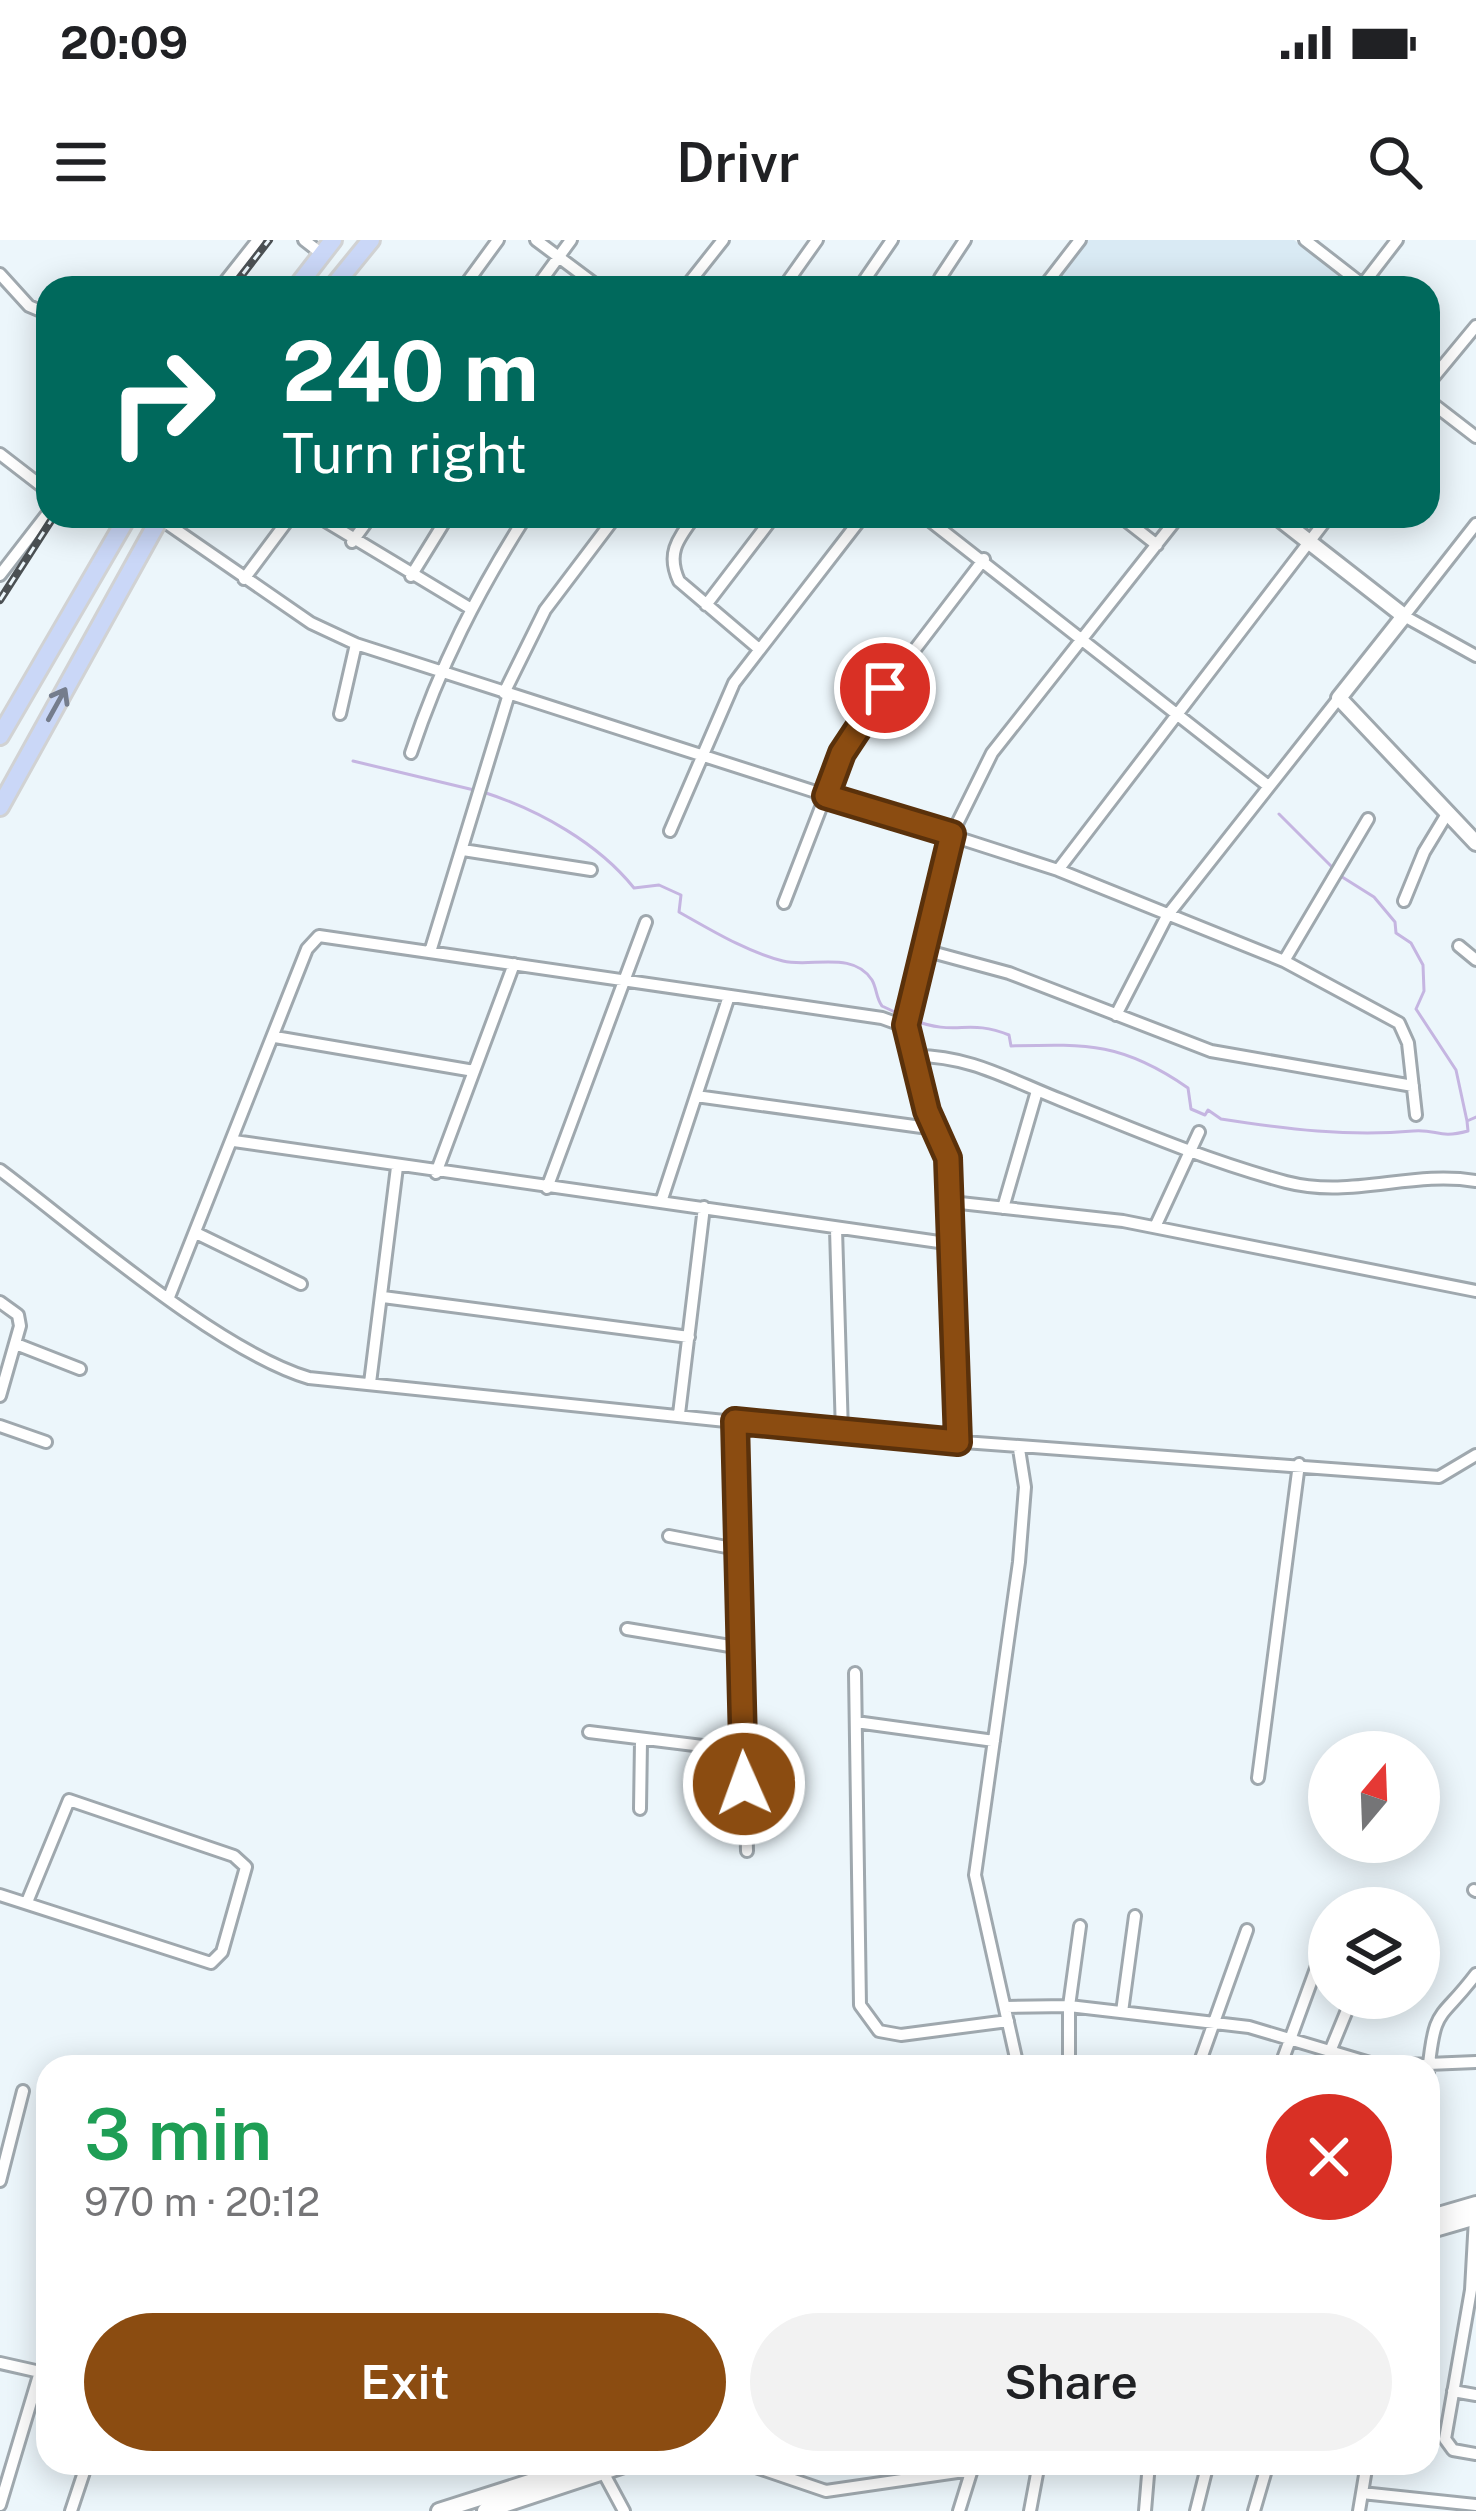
<!DOCTYPE html>
<html lang="en">
<head>
<meta charset="utf-8">
<style>
	body { margin:0; font-family:"Public Sans",sans-serif; background:#f2f2f2; color:#202124; height:100vh; display:flex; flex-direction:column; font-size:45px; white-space:nowrap }
	* { box-sizing:border-box; margin:0 }
	p { font-size:39px; color:#757577 }
	.icon { flex:none; width:66px; height:66px; fill:none; stroke:currentColor; stroke-width:2; stroke-linecap:round; stroke-linejoin:round }
	.map { position:relative; flex:1; overflow:hidden }
	.details { position:absolute; left:36px; top:1815px; width:1404px; height:420px; display:flex; flex-direction:column; background:#fff; border-radius:36px; box-shadow:0 6px 30px #0003 }
	.details>* { flex:none }
	.guide { position:absolute; left:36px; top:36px; width:1404px; height:252px; border-radius:36px; box-shadow:0 6px 30px #0003; background:#00695c; color:#fff; overflow:hidden }
	.needle { width:78px; rotate:19deg }
	.buttons { position:absolute; left:1308px; top:1491px; display:grid; gap:24px }
	.buttons a { display:grid; place-items:center; width:132px; height:132px; border-radius:50%; background:#fff; box-shadow:0 6px 30px #0003; font-size:60px }
	.pin { position:absolute; display:grid; place-items:center; width:102px; height:102px; color:#fff; margin:-51px; border:6px solid #fff; border-radius:50%; box-shadow:0 3px 12px #0007 }
	.me { position:absolute; width:132px; margin:-66px; rotate:358deg; stroke-linejoin:round; filter:drop-shadow(0 0 9px #0008) }
	.turn { display:flex; align-items:center; gap:42px; height:252px; padding:0 48px; font-size:54px }
	.turn .icon { width:156px; height:156px; stroke-width:2.5 }
	.turn b { display:block; font-size:84px; line-height:102px }
	.round { display:grid; place-items:center; flex:none; width:126px; height:126px; border-radius:63px; background:#f2f2f2 }
	.head { display:flex; align-items:center; justify-content:space-between; height:204px; padding:0 48px }
	h1 { font-size:72px; font-weight:600; line-height:90px; color:#1e9e55 }
	.action { display:flex; gap:24px; margin-top:auto; padding:24px 48px }
	.action a { flex:1; height:138px; border-radius:72px; background:#8b4c11; color:#fff; font-size:48px; font-weight:600; line-height:138px; text-align:center }
	.action a+a { background:#f2f2f2; color:#202124 }
	.status { display:flex; justify-content:space-between; align-items:center; height:84px; padding:0 60px; background:#fff; direction:ltr }
	.status svg { height:33px; fill:currentColor }
	header { display:flex; justify-content:space-between; align-items:center; height:156px; padding:0 48px; background:#fff; font-size:54px; font-weight:600 }
	.map>svg:first-child { display:block }
</style>
</head>
<body>
<div class="status"><b>20:09</b><svg viewBox="0 0 49 12"><path d="M0 12V9h3v3zM5 12V6h3v6zM10 12V3h3v9zM15 12V0h3v12zM26 1h20v11H26zM47 4h2v5h-2z"/></svg></div>
<header><svg class="icon" aria-label="menu" viewBox="0 0 24 24"><path d="M4 6h16M4 12h16M4 18h16"/></svg>Drivr<svg class="icon" aria-label="search" viewBox="0 0 24 24"><circle cx="10" cy="10" r="6"/><path d="M15 15l6 6"/></svg></header>
<div class="map">
<svg width="1476" height="2271" viewBox="0 0 1476 2271">
	<rect width="100%" height="100%" fill="#ecf6fb"/>
	<path fill="#d9eaf4" d="M1088,0H1294L1352,45L1051,48Z"/>
	<g fill="none" stroke-linecap="round" stroke-linejoin="round">
		<path stroke="#c5b5e1" stroke-width="3" d="M353,521L474,550
			M483,552C539,570 598,603 634,648L659,645L681,655L679,672C711,690 747,712 783,721C810,728 853,710 872,740C877,749 876,758 882,766L899,774
			M1279,574L1333,628
			M1339,635L1374,657L1395,682L1396,693L1411,703L1423,725L1424,751L1416,769L1456,830L1467,881L1476,877
			M913,780C957,797 967,778 1009,795L1011,806C1086,804 1122,802 1188,848L1191,869L1205,875L1208,870L1221,879C1286,889 1349,897 1413,891C1438,889 1438,899 1468,891L1467,881"/>
		<defs>
			<path id="minor" d="M304,0L322,14
				M536,0L600,48
				M1305,0L1363,45
				M0,34L29,66L48,74
				M949,46L940,38L965,0
				M220,48L258,0
				M463,48L498,0
				M536,48L571,0
				M685,48L723,0
				M783,48L817,0
				M859,48L892,0
				M1043,48L1080,0
				M1360,48L1397,0
				M1428,144L1476,86
				M1428,160L1476,197
				M0,214L48,251
				M317,276L468,367
				M695,276C678,299 666,313 679,341L759,409
				M924,276L1267,545
				M1120,276L1157,305
				M159,278L311,383L356,404L1058,630L1284,721L1399,783L1408,803L1416,875
				M1476,284L1404,376L1476,416
				M352,302L371,276
				M0,335L48,273
				M411,336L448,276
				M244,339L291,276
				M706,365L774,276
				M504,453L545,370L616,276
				M340,474L356,404
				M411,513C440,426 477,353 526,276
				M670,591L734,443L863,276
				M463,610L591,630
				M1058,630L1329,276
				M1404,661L1424,612L1447,574
				M784,663L842,513L861,480L984,319
				M1459,706L1476,720
				M924,710L1009,733L1211,811L1413,846
				M430,712L509,454
				M1284,721L1368,579
				M907,770L952,594L992,513L1179,276
				M1116,775L1167,676L1339,458
				M906,785L927,871L948,918L958,1202
				M275,797L474,831
				M913,816C969,815 1010,840 1061,860C1135,890 1208,921 1286,942C1352,959 1411,930 1476,941
				M696,856L936,889
				M234,901L953,1004
				M0,930C80,990 218,1111 309,1138L842,1193L1439,1237L1476,1215
				M436,933L514,724
				M547,948L646,682
				M661,962L729,756
				M951,962L1123,981L1476,1051
				M1003,968L1037,851
				M1155,987L1199,892
				M836,989L842,1193
				M196,993L301,1044
				M169,1057L307,709L319,696L882,778L907,787
				M383,1057L689,1097
				M0,1062L18,1075L20,1086L0,1156
				M16,1104L80,1129
				M370,1143L397,927
				M679,1174L704,967
				M735,1181L747,1611
				M0,1186L46,1202
				M669,1296L742,1310
				M627,1389L742,1408
				M855,1433L860,1765L879,1791L901,1795L1008,1781
				M856,1482L994,1501
				M589,1492L743,1511
				M1258,1538L1299,1224
				M640,1569L641,1501
				M1474,1650L1476,1651
				M0,1655L211,1723L222,1712L246,1627L234,1616L69,1560L27,1662
				M1006,1767L1069,1766L1249,1787L1380,1826L1476,1822
				M1122,1772L1135,1676
				M1331,1809L1352,1758
				M1018,1827L975,1635L1019,1322L1025,1247L1019,1209
				M1069,1827V1766L1080,1686
				M1198,1827L1247,1690
				M1280,1827L1325,1704
				M1428,1833C1435,1764 1439,1783 1476,1734
				M0,1941L23,1851
				M1475,1978L1471,2050L1445,2199L1453,2210L1476,2214
				M0,2123L40,2132L0,2265
				M1453,2151L1476,2155
				M744,2223L826,2251L971,2230
				M603,2232L624,2271
				M1362,2253L1476,2265
				M71,2271L87,2223
				M959,2271L973,2226
				M1030,2271L1039,2223
				M1145,2271L1149,2223
				M1196,2271L1208,2223
				M1254,2271L1268,2223
				M1359,2271L1367,2223"/>
			<path id="tertiary" d="M1276,276L1404,376L1339,458L1476,603
				M906,785L907,770
				M1428,1978L1476,1964
				M1428,1991L1476,1977
				M439,2271L589,2223
				M485,2271L630,2223"/>
			<path id="primary" d="M296,48L333,0
				M332,48L371,0
				M0,496L128,276
				M0,567L161,276"/>
		</defs>
		<use href="#minor" stroke="#9fa8ae" stroke-width="16"/>
		<use href="#tertiary" stroke="#9fa8ae" stroke-width="20"/>
		<use href="#primary" stroke="#d1d2d3" stroke-width="22"/>
		<use href="#minor" stroke="#fff" stroke-width="10"/>
		<use href="#tertiary" stroke="#fff" stroke-width="14"/>
		<use href="#primary" stroke="#cad7f7" stroke-width="16"/>
		<defs>
			<path id="rail" d="M232,48L269,0
				M0,360L54,276"/>
		</defs>
		<use href="#rail" stroke="#4b5053" stroke-width="8"/>
		<use href="#rail" stroke="#ecf6fb" stroke-width="3" stroke-dasharray="9" stroke-linecap="butt"/>
	</g>
	<defs><path id="oneway-shaft" d="M-6 0H5M1.5-3L5.5 0L1.5 3" fill="none" stroke-width="1.6" stroke-linecap="round" stroke-linejoin="round" transform="scale(3)"/></defs>
	<use stroke="#757d8d" href="#oneway-shaft" transform="translate(57 464) rotate(-61)"/>
	<g fill="none" stroke-linecap="round" stroke-linejoin="round">
		<defs>
			<path id="route" d="M744,1544L735,1181L958,1202L948,918L927,871L906,785L952,594L826,556L842,513L885,448"/>
		</defs>
		<use href="#route" stroke="#5a310b" stroke-width="30"/>
		<use href="#route" stroke="#8b4c11" stroke-width="21"/>
	</g>
</svg>
<div class="buttons">
<a><svg class="needle" viewBox="-14 -14 28 28"><path d="M0-13l5 13h-10z" fill="#e53935"/><path d="M0 13l5-13h-10z" fill="#757577"/></svg></a>
<a><svg class="icon" aria-label="layers" viewBox="0 0 24 24"><path d="M12 4l9 5-9 5-9-5zM3 14l9 5 9-5"/></svg></a>
</div>
<div class="pin" style="left:885px;top:448px;background:#d93025"><svg class="icon" aria-label="arrive" viewBox="0 0 24 24"><path d="M6 21V4h12l-3 4 3 4H6"/></svg></div>
<svg class="me" style="left:744px;top:1544px" viewBox="-20 -20 40 40"><circle r="17" fill="#8b4c11" stroke="#fff" stroke-width="3"/><path d="M0-11L8 9 0 5-8 9z" fill="#fff"/></svg>
<div class="guide">
<div class="turn"><svg class="icon" aria-label="right" viewBox="0 0 24 24"><path d="M7 20v-9h11M14 6l5 5-5 5"/></svg><div><b>240 m</b>Turn right</div></div>
</div>
<section class="details">
<div class="head"><div><h1>3 min</h1><p>970 m · 20:12</p></div><a class="round" style="background:#d93025;color:#fff"><svg class="icon" aria-label="close" viewBox="0 0 24 24"><path d="M6 6l12 12M18 6L6 18"/></svg></a></div>
<div class="action"><a>Exit</a><a>Share</a></div>
</section>
</div>
</body>
</html>
